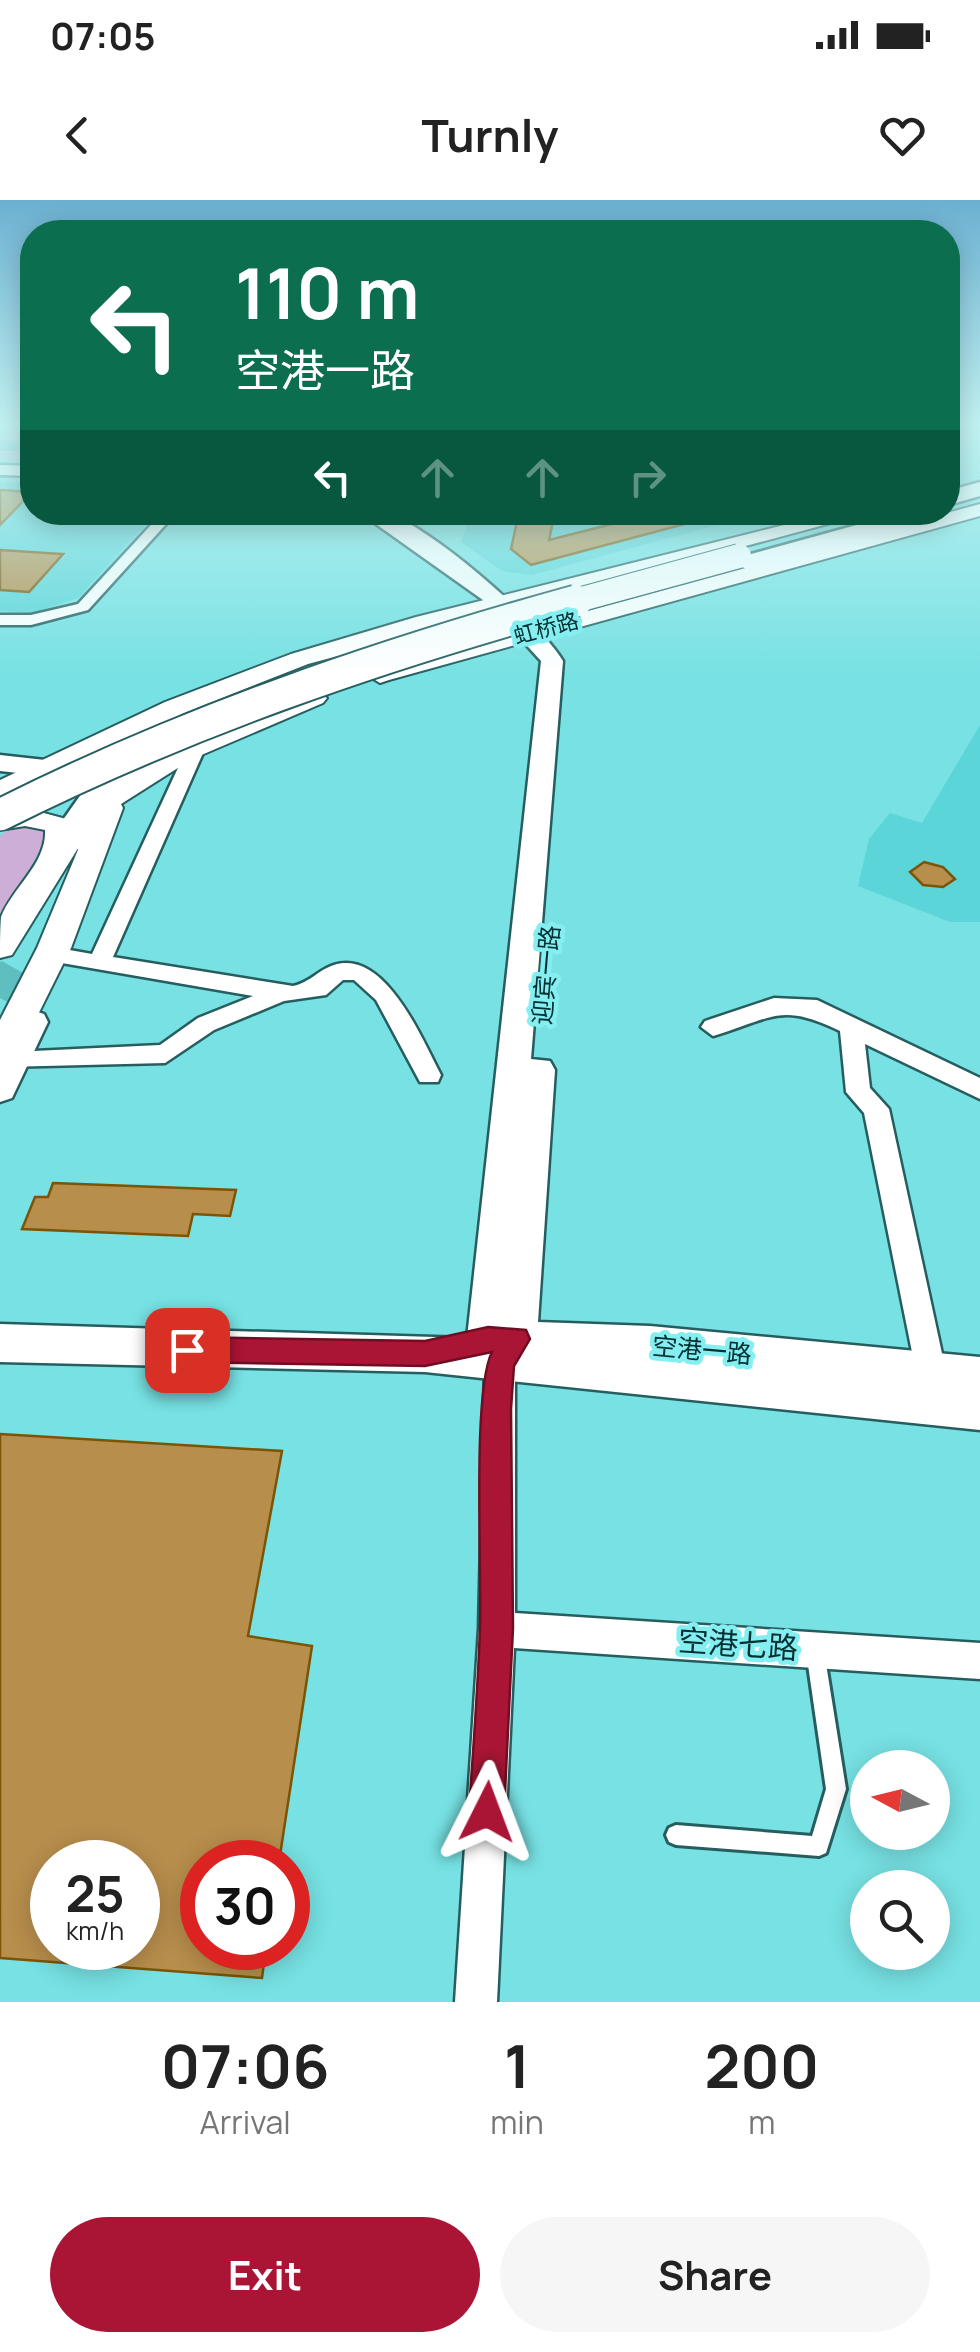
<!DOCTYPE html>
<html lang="en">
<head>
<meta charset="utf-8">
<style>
	body { margin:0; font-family:Manrope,"Noto Sans SC",sans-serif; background:#f6f6f6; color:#222; height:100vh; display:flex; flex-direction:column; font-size:38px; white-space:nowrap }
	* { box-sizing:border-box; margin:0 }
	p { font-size:32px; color:#767676 }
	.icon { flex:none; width:55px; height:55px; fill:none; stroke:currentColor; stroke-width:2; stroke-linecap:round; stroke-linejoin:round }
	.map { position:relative; height:1802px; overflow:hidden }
	.side { display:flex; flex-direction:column; background:#fff; flex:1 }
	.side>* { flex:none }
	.hud { position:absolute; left:20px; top:20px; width:940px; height:305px; border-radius:40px; box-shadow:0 5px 25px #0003; background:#0b6e4f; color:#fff; overflow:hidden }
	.needle { width:65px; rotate:277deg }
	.buttons { position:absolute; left:850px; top:1550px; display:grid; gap:20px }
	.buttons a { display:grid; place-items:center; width:100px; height:100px; border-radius:50%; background:#fff; box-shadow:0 5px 25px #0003; font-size:50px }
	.speed { position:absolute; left:30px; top:1640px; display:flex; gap:20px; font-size:50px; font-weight:700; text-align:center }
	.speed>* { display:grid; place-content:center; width:130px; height:130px; border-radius:50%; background:#fff; box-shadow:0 5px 25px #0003; line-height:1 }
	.speed small { font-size:25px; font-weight:400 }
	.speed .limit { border:15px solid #d22; background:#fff; color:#111 }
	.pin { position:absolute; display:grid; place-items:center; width:85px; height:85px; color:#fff; margin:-42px; border-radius:20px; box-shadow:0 5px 15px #0006 }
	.me { position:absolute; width:110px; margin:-55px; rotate:3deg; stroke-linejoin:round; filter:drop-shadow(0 0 8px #0008) }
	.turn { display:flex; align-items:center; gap:35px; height:210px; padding:0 50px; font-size:45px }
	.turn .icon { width:130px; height:130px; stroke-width:2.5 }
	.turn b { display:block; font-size:70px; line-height:85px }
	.lanes { display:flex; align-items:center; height:95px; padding:0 50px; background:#0003; justify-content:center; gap:50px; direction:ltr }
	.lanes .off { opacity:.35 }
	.eta { display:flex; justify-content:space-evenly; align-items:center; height:170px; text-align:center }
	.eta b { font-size:60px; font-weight:700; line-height:70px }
	.primary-button { display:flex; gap:20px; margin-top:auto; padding:20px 50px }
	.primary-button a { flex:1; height:115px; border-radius:60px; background:#ab1535; color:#fff; font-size:40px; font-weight:700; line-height:115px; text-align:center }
	.primary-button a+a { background:#f6f6f6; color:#222 }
	.status { display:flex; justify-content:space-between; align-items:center; height:70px; padding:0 50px; background:#fff; direction:ltr }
	.status svg { height:28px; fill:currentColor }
	header { display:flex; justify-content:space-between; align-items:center; height:130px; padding:0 50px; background:#fff; font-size:45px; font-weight:700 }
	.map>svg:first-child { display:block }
</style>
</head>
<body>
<div class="status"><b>07:05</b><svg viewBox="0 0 49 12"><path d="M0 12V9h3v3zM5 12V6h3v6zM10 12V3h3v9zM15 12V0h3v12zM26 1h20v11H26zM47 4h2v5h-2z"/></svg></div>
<header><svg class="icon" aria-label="back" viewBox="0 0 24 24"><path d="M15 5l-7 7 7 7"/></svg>Turnly<svg class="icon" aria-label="heart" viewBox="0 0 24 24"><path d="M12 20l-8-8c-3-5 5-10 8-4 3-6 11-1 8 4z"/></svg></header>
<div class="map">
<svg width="980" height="1802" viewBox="0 0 980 1802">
	<rect width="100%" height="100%" fill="#77e1e3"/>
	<path fill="#5cd5d9" d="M0,282L32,283V312L156,313L78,398L32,413L0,411Z
		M740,312L747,317L532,375L502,371L461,342L471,313Z
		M980,525V722H950L858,686L869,639L890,613L922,623Z"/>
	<path fill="#cdaed7" d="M0,225H32V260L0,259Z
		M16,624L55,626L0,718V636Z"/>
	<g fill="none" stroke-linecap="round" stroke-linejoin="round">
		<path fill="#4fabae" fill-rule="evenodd" d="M0,241H32V251H0Z"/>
	</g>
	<path fill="#b88e4c" stroke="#7b5505" stroke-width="2.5" fill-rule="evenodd" d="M0,290L32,292L0,325Z
		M519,312H555L549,340L616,323L617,312H706L707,318L531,365L511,349Z
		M0,350L63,354L29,392L0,390Z
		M924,662L943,667L955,679L943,687L923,685L910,672Z
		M53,983L236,990L230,1016L193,1014L188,1036L22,1029L35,997H48Z
		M0,1234L282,1251L248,1436L312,1446L279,1662H202V1748H266L262,1778L0,1758ZM52,1662H138V1748H52Z"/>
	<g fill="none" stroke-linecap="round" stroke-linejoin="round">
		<path stroke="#5fbec0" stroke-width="34" stroke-dasharray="34 16" stroke-linecap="butt" d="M0,798L16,769"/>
		<defs>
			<path id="lane" d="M815,1442L821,1445L824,1451L846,1589L826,1653L819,1656L676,1645L669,1642L666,1635L669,1628L676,1625L812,1636L826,1589L806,1451L809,1445Z"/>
			<path id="street" d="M163,312H177L88,410L31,425H0V415H31L78,404Z
				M198,539L207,544L113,757L293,786C311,782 318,770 334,765C385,749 422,839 441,875L438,882H420L376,800L354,780H343L326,795L284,801L214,830L165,863L4,867L1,861L13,852L160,845L198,818L253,796L56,762L53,757L64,749L92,754L189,544Z
				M774,798L817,800L980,878V899L865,844L870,888L889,909L946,1172L942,1182L931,1186L920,1182L916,1172L864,913L846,892L840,831C780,802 773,818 713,836L701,827L705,821Z
				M500,1149L511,1153L515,1163V1413L980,1443V1479L514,1448L497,1802H455L479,1429L485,1163L489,1153Z"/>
			<path id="secondary" d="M0,265L32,266V276L0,275Z
				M359,312C366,312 376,311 383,312C427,323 539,421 563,461L531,859L550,861L555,870L538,1122L650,1126L980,1157V1230L425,1172L0,1162V1124L467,1138L541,461L490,405Z
				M0,555L45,560L58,568L45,576L0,571Z
				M32,810L44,814L48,822L12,898L0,902V854L20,814Z"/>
			<path id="primary" d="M980,304V316L389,480L380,483L367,475L371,470Z
				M836,312H872L308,464L184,513L0,600V580L165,502L291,454L416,417Z
				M314,490L327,498L323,503L192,559L121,604L123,608L71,748L13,865L0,869V820L37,748L80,645L12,755L0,758C0,746 0,729 1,717C12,688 47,663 45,630L25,626L0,630V612L25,608L70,620C132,557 229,512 314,490Z"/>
			<path id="highway" d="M980,282V296L948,305V291Z
				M904,312H945L942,317L749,371L736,363L740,357Z
				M164,538L180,548L176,555L113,597L79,649H53L48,641L89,583Z"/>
		</defs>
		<use href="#lane" stroke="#265e60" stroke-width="6"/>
		<use href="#street" stroke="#265e60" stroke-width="5"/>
		<use href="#secondary" stroke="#265e60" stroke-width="5"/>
		<use href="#primary" stroke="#265e60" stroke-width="4"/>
		<use href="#highway" stroke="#265e60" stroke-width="5"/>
		<path stroke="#479a9c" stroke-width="2.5" stroke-dasharray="4 4" stroke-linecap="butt" d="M0,235L32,236"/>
		<use href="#lane" fill="#fff" fill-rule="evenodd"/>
		<use href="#street" fill="#fff" fill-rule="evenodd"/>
		<use href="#secondary" fill="#fff" fill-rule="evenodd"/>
		<use href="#primary" fill="#fff" fill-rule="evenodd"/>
		<use href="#highway" fill="#fff" fill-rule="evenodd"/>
		<defs>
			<path id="highway-bridge-far1" d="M567,403L739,356"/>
			<path id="highway-bridge" d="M0,615C185,522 377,456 576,401"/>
		</defs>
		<use href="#highway-bridge-far1" stroke="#265e60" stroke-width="26" stroke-linecap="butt"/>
		<use href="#highway-bridge" stroke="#265e60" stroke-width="35" stroke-linecap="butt"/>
		<use href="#highway-bridge-far1" stroke="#fff" stroke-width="24"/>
		<use href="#highway-bridge" stroke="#fff" stroke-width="31"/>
	</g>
	<linearGradient id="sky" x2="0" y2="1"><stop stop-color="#6bb0d1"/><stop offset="0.47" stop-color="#c2f2f2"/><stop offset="1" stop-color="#c2f2f2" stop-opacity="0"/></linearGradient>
	<rect width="980" height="478" fill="url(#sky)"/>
	<path fill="#ab1535" stroke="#6f0e22" stroke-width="2.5" d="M488,1127L526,1130L530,1139L514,1166L511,1209L513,1428L504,1612L499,1624L487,1629L474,1624L469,1612C473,1550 478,1489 480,1427C482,1372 472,1191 492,1152L425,1166L187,1162L177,1159L173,1150L177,1141L187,1137L425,1141Z"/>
	<g text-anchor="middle" stroke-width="9" stroke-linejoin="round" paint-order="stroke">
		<g font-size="22" fill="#003032" stroke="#85eef1">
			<text transform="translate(546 428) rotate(-15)" y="8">虹桥路</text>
		</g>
		<g font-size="25" fill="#003032" stroke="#85eef1">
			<text transform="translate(546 775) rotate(-85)" y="9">迎宾一路</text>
			<text transform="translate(702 1150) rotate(5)" y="9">空港一路</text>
		</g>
		<g font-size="30" fill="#003032" stroke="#85eef1">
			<text transform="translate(738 1445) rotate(4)" y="10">空港七路</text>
		</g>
	</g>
</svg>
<div class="buttons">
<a><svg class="needle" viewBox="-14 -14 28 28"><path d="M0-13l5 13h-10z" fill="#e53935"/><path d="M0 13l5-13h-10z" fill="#767676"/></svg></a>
<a><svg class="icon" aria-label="search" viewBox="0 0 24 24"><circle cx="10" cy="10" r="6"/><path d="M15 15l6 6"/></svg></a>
</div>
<div class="speed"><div>25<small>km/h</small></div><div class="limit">30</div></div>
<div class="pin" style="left:187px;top:1150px;background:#d93025"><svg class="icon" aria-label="arrive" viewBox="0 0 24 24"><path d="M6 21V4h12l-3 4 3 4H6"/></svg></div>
<svg class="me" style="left:487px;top:1612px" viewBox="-20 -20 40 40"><path d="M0-17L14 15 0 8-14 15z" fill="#ab1535" stroke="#fff" stroke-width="4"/></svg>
<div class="hud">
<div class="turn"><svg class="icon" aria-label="left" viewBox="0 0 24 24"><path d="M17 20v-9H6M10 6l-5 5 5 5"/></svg><div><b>110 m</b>空港一路</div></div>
<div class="lanes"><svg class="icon" aria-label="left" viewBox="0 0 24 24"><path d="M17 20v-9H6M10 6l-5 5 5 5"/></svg><svg class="icon off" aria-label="ahead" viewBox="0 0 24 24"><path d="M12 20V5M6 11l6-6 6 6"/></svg><svg class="icon off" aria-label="ahead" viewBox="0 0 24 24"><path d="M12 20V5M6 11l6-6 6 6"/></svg><svg class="icon off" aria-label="right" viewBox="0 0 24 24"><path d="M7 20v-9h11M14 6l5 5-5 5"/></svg></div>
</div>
</div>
<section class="side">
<div class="eta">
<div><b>07:06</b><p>Arrival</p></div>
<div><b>1</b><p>min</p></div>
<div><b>200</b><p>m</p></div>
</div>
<div class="primary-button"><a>Exit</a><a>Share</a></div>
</section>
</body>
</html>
